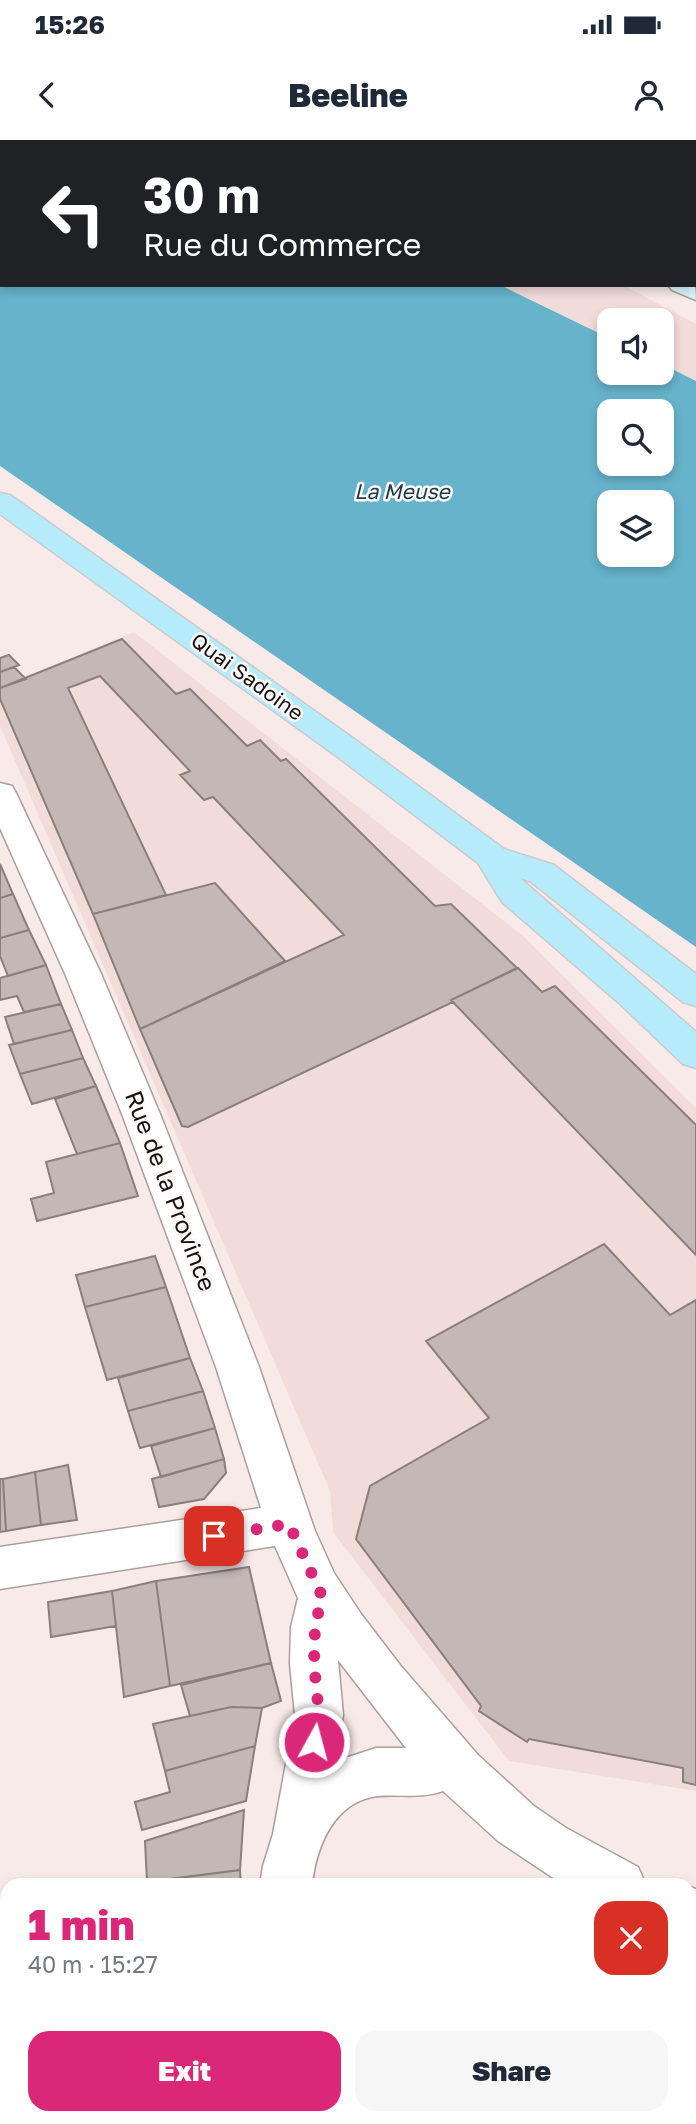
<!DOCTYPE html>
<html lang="en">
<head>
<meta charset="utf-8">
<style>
	body { margin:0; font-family:"Golos Text",sans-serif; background:#f6f6f7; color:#1f2937; height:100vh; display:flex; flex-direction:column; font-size:26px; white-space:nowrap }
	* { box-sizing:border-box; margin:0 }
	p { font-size:23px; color:#747a83 }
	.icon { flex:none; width:38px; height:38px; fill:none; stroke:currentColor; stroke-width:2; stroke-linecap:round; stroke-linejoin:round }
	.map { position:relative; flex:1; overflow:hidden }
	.side { position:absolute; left:0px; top:1738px; width:696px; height:247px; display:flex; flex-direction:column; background:#fff; border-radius:21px 21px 0 0; box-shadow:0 4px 10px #0003 }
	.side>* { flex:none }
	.hud { position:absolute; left:0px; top:0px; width:696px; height:147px; box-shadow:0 4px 10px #0003; background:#202124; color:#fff; overflow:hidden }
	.fabs { position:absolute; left:597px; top:168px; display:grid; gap:14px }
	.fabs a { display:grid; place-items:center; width:77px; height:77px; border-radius:14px; background:#fff; box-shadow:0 4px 10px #0003; font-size:35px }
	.pin { position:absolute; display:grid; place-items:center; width:60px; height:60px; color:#fff; margin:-30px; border-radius:14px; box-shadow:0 4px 10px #0006 }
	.me { position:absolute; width:77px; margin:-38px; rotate:7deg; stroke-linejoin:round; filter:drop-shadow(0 0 5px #0008) }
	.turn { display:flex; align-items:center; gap:24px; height:147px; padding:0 28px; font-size:32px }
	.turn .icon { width:91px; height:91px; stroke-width:2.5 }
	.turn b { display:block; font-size:49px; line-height:60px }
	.round { display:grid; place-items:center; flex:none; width:74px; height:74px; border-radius:21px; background:#f6f6f7 }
	.headline { display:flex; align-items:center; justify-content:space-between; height:119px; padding:0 28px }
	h1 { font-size:42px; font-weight:800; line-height:52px; color:#db2777 }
	.primary-button { display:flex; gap:14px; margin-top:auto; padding:14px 28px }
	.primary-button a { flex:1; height:80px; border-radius:21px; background:#db2777; color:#fff; font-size:28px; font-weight:800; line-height:80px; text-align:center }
	.primary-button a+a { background:#f6f6f7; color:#1f2937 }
	.status { display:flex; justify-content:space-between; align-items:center; height:49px; padding:0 35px; background:#fff; direction:ltr }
	.status svg { height:19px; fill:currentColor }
	header { display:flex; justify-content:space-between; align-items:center; height:91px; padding:0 28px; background:#fff; font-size:32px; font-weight:800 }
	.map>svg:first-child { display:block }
</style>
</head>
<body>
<div class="status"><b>15:26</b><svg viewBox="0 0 49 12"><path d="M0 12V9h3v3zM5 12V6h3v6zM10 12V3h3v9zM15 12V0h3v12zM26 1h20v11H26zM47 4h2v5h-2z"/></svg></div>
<header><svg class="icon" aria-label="back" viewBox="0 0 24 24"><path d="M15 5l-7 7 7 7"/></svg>Beeline<svg class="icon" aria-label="person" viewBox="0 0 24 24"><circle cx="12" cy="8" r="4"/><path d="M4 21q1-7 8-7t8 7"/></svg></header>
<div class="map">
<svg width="696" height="1984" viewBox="0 0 696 1984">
	<rect width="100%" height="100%" fill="#f7eae9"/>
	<path fill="#f2dcda" d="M500,145H623L696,184V241L662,224V180H609V198Z
		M134,492L522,795L696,968V1651L509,1621L333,1392L330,1351L0,586V547Z"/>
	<path fill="#67b3cb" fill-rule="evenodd" d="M0,0L270,2H2V145H500L609,198V233H662V224L696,241V807L0,326ZM662,271V324H609V271ZM609,362H662V415H609Z"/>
	<path fill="#c4b7b6" stroke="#8a7f7e" stroke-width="2" d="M122,499L176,554L190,549L247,606L260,600L281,621L286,619L435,766L451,764L517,828L451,860L453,862L188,987L182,986L140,889L344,795L213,657L204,660L180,635L190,631L100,536L68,548L166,755L93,774L0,559V548Z
		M9,515L19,525L0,532V518Z
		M14,527L26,539L0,548V532Z
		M0,724L13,754L0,758Z
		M215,743L285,821L140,889L93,774Z
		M13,754L29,790L0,798V758Z
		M29,790L46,825L8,836L0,816V798Z
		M46,825L61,864L24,872L17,856L0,860V838Z
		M518,828L542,852L555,846L696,985V1115L451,860Z
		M61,864L72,890L14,904L5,877Z
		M72,890L83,918L20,934L9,905Z
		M83,918L96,946L32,964L20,934Z
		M96,946L120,1003L77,1014L55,959Z
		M120,1003L138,1056L37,1081L31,1059L54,1053L46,1022Z
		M604,1104L670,1175L696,1160V1645L683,1642V1628L529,1599L527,1602L479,1571L481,1566L356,1399L370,1346L489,1278L426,1201Z
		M155,1116L166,1147L85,1167L76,1135Z
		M166,1147L190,1218L107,1240L85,1167Z
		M190,1218L203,1251L128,1271L118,1238Z
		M203,1251L215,1288L140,1308L128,1271Z
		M215,1288L224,1319L161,1337L151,1306Z
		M224,1319L226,1333L204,1359L159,1367L152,1339Z
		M68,1325L77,1380L41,1385L35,1332Z
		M35,1332L41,1385L6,1391L3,1339Z
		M0,1339H3L6,1391L0,1392Z
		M249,1427L271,1523L170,1546L156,1441Z
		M156,1441L170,1546L124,1557L112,1451Z
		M112,1451L116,1486L51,1497L48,1462Z
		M271,1523L281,1561L262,1568L231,1567L190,1576L181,1545Z
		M231,1567L262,1568L255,1606L165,1631L153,1584Z
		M255,1606L246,1661L142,1690L135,1662L170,1652L165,1631Z
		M244,1670L240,1730L147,1742L145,1701Z
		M240,1730L241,1745H147V1742Z
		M690,1947H696V1984H667L666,1978H690Z
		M162,1978H254V1984H162Z"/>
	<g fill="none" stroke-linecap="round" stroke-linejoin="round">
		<defs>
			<path id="street" d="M0,643L12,646L16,653L102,836L160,974L259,1227L315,1391L334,1433L361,1474L400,1525L478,1615L534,1666L566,1688L638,1727L646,1745H564L498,1701L443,1651C421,1659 401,1654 378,1656C334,1661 316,1707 312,1745H260L263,1726L273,1694L295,1575L290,1524L291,1487L298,1458L275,1406L0,1449V1407L261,1368L216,1227L122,974L66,836L0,688ZM338,1520L406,1608H376L336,1621L343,1575Z
				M690,1747L696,1749V1801L690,1799Z
				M276,1978H332V1984H276Z"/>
			<path id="secondary" d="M380,0H403L404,2H382Z
				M695,143L696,160L672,150L668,145H695Z"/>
			<path id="primary" d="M0,353L10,355L357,601L504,709L554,725L696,834V866L683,862L530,741L520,738L696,892V928L683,924L619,863L502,762L478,723L335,615L0,374Z"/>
		</defs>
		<use href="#street" stroke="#ab9f9e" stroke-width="3"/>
		<use href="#secondary" stroke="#ab9f9e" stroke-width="3"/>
		<use href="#primary" stroke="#cccbcb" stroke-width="3"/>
		<use href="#street" fill="#fff" fill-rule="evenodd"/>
		<use href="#secondary" fill="#dbf5fe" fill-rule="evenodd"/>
		<use href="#primary" fill="#b6ebfc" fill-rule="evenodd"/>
	</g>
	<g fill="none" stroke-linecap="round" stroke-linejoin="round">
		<path stroke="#db2777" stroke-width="12" stroke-dasharray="0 21.6" d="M214,1396L289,1384L322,1456L315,1487L314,1524L319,1575L314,1602"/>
	</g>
	<g text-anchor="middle" stroke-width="5" stroke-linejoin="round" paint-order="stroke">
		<g font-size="21" font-style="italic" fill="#1a3e48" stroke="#fffaf9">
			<text x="402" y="359">La Meuse</text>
		</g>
		<g font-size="21" fill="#161211" stroke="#fffaf9">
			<text transform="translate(247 537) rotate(36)" y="7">Quai Sadoine</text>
		</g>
		<g font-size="24" fill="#161211" stroke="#fffaf9">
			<text transform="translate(170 1051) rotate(69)" y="8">Rue de la Province</text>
		</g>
	</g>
</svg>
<div class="fabs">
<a><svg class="icon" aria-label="sound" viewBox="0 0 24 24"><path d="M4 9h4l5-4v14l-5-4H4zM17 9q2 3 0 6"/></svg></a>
<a><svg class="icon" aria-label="search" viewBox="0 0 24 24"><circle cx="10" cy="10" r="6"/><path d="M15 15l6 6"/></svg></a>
<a><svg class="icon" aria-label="layers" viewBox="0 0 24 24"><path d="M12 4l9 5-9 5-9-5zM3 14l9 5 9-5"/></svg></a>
</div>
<div class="pin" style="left:214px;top:1396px;background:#d93025"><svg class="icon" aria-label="arrive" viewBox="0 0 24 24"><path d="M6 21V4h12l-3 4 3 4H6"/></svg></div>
<svg class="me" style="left:314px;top:1602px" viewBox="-20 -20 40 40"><circle r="17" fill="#db2777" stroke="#fff" stroke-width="3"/><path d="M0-11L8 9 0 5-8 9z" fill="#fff"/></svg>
<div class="hud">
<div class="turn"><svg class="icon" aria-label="left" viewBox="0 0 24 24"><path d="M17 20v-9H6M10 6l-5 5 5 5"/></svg><div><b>30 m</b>Rue du Commerce</div></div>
</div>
<section class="side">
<div class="headline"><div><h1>1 min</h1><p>40 m · 15:27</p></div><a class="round" style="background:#d93025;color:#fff"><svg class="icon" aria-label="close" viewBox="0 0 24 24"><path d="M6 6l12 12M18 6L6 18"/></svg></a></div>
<div class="primary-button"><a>Exit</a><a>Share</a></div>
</section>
</div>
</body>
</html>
